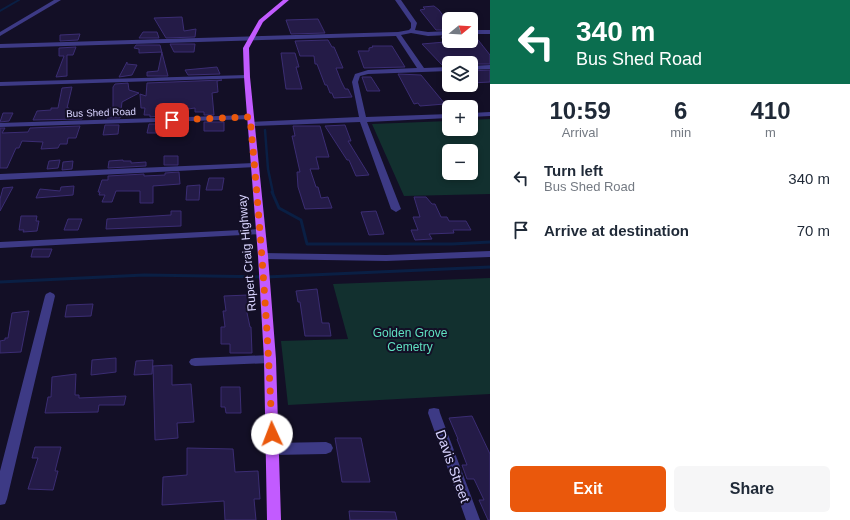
<!DOCTYPE html>
<html lang="en">
<head>
<meta charset="utf-8">
<style>
	body { margin:0; font-family:Arial,sans-serif; background:#f6f6f7; color:#1f2937; height:100vh; display:flex; flex-direction:column; font-size:15px; white-space:nowrap }
	* { box-sizing:border-box; margin:0 }
	p { font-size:13px; color:#747a83 }
	.icon { flex:none; width:22px; height:22px; fill:none; stroke:currentColor; stroke-width:2; stroke-linecap:round; stroke-linejoin:round }
	.map { position:relative; flex:1; overflow:hidden }
	.panel { display:flex; flex-direction:column; background:#fff; width:360px }
	.panel>* { flex:none }
	.hud { background:#0b6e4f; color:#fff; overflow:hidden }
	.needle { width:26px; rotate:72deg }
	.tools { position:absolute; left:442px; top:12px; display:grid; gap:8px }
	.tools a { display:grid; place-items:center; width:36px; height:36px; border-radius:6px; background:#fff; box-shadow:0 2px 6px #0003; font-size:20px }
	.pin { position:absolute; display:grid; place-items:center; width:34px; height:34px; color:#fff; margin:-17px; border-radius:8px; box-shadow:0 2px 6px #0006 }
	.me { position:absolute; width:44px; margin:-22px; rotate:358deg; stroke-linejoin:round; filter:drop-shadow(0 0 3px #0008) }
	.turn { display:flex; align-items:center; gap:14px; height:84px; padding:0 20px; font-size:18px }
	.turn .icon { width:52px; height:52px; stroke-width:2.5 }
	.turn b { display:block; font-size:28px; line-height:34px }
	.eta { display:flex; justify-content:space-evenly; align-items:center; height:68px; text-align:center }
	.eta b { font-size:24px; font-weight:800; line-height:28px }
	.cta { display:flex; gap:8px; margin-top:auto; padding:8px 20px }
	.cta a { flex:1; height:46px; border-radius:6px; background:#ea580c; color:#fff; font-size:16px; font-weight:800; line-height:46px; text-align:center }
	.cta a+a { background:#f6f6f7; color:#1f2937 }
	ul { padding:0; list-style:none }
	li { display:flex; align-items:center; gap:12px; height:52px; padding:0 20px }
	li div { flex:1 }
	li b { display:block; font-size:15px }
	li em { font-style:normal }
	main { display:flex; flex:1; min-height:0 }
	.map>svg:first-child { display:block }
</style>
</head>
<body>
<main>
<div class="map">
<svg width="490" height="520" viewBox="0 0 490 520">
	<rect width="100%" height="100%" fill="#130f26"/>
	<path fill="#12302f" fill-rule="evenodd" d="M490,119V194L404,196L372,124L449,121V129H471V120ZM449,151H471V173H449Z
		M490,278V394L288,405L281,341L348,339L333,284Z"/>
	<g fill="none" stroke-linecap="round" stroke-linejoin="round">
		<path stroke="#0a1f44" stroke-width="2" d="M0,11L19,0"/>
		<path stroke="#0a1f44" stroke-width="2.5" d="M265,130L268,169L273,193"/>
		<path stroke="#0a1f44" stroke-width="3" d="M272,192L279,208L301,220L307,244H452L490,242
			M0,282L144,275L266,277L490,267"/>
	</g>
	<path fill="#241b47" stroke="#3b2d73" d="M434,6L439,10L449,24V30H436L420,10L425,9L423,7Z
		M182,17L184,31L196,29L195,37L166,38L154,18Z
		M318,19L325,33L291,34L286,20Z
		M143,32H157L159,38H139Z
		M80,34L78,40L60,41V35Z
		M449,36V41H471V36H475L490,55V64H471V61H449V66H443L422,44L445,42L441,37Z
		M328,40L332,47H334L343,68H336L341,81L345,89H348L352,97L334,98L332,93H330L327,85H325L317,64H315L314,56H300L295,41Z
		M170,44H195L194,52H174Z
		M136,45H160L168,76H147V72L158,71L162,52L139,53V49L134,48Z
		M372,46H392L405,67L364,68L358,51H369V48L373,47Z
		M76,47L73,55H67V76L56,77L64,56H59V48Z
		M281,53H295L299,67H296L302,89H286Z
		M127,62V64L137,65L132,75L119,77Z
		M217,67L220,74L188,75L185,70Z
		M490,70V82L471,83V71Z
		M398,74L421,75L445,104L420,106L418,103L414,104Z
		M362,77H371L380,91H367Z
		M222,80L217,81L218,92L212,93L214,115H204V112H195V108L160,113L159,116L150,117V115H144L145,108H141L140,94L146,96L147,83Z
		M128,83L129,90L139,93L122,102L120,118H107L110,108H113V87L115,84Z
		M72,87L67,108H69L68,111H84L82,119L33,120L37,111L51,110V108H58L62,88Z
		M3,113H13L9,121L0,122Z
		M204,122H224V131H204Z
		M149,124H158L157,133H147Z
		M105,125H119L118,134L103,135Z
		M345,125L351,141H348L369,175L356,176L349,160H347L325,126Z
		M80,126L76,138H68L67,144H60L58,148L41,149L43,142L22,141L19,148H16L7,168H0V128H5L2,133L28,132L30,128Z
		M293,126H320L329,157H316L319,169H310L316,187H318L321,198L328,197L332,208L305,209L298,187L297,172H300L292,136H295Z
		M164,156H178V165H164Z
		M60,160L58,168L47,169L49,161Z
		M123,160V161H131V163L146,162V166L108,168L109,161Z
		M73,161L72,169L62,170L63,162Z
		M179,172L180,184L153,186V203H140V191H116L112,202H102L105,195H99L100,192H98L102,180H108V176L144,174V176L165,175V173Z
		M209,178H224L222,190H206Z
		M200,185L199,200H186L187,186Z
		M74,186L73,195L36,198L40,189L60,191L61,187Z
		M13,187L0,211V199L3,188Z
		M414,197H426L432,204H435L441,217H447L449,221H466L471,230H453L454,233L429,234L432,239L415,240L411,230H418L413,217H420Z
		M171,211H181V226L106,229L107,219L171,215Z
		M376,211L384,234L369,235L361,212Z
		M21,216H37L36,221H39L37,231L23,232L24,230H19Z
		M68,219H82L78,230H64Z
		M33,249H52L49,257H31Z
		M317,289L322,323H329L331,336H305L300,302H298L296,291Z
		M248,295L249,308H246L250,327H251L252,353H230V344H221V327H225L223,311H226L224,296Z
		M93,304L91,316L65,317L67,305Z
		M29,311L21,352L0,353V341L5,340V338H8L12,313Z
		M116,358V372L91,375L92,360Z
		M153,360L152,374L134,375L136,361Z
		M172,365V385L191,384L194,422L177,423L178,438L155,440L153,366Z
		M76,374L75,395H79V398L126,396L124,405H99L98,412L45,413L48,397H51L52,377Z
		M221,387H240L241,413H226L225,407H221Z
		M472,416L490,454V520H488L479,500H484L474,479H467L462,465H467L457,439H458L449,418Z
		M335,438H361L370,482H342Z
		M35,447H61L55,471H58L53,490L28,489L38,458H32Z
		M187,448L233,449L235,472L258,471L260,499H254L256,520H225L224,501L162,505L163,477L187,475Z
		M349,511L395,512L397,520H350Z"/>
	<g fill="none" stroke-linecap="round" stroke-linejoin="round">
		<path fill="#3d3a85" fill-rule="evenodd" d="M54,0H61L0,36V32Z
			M395,0H401L417,23L415,30L428,32L449,31V35L428,36L411,33L401,35L424,68L449,67V71L368,74L360,76L358,82L366,117L449,114V118L367,122L401,209L396,212L391,209L360,122L251,126L247,124L251,122L359,117L352,82L355,74L368,70L417,68L396,36L0,48V44L398,32L409,30L411,28V23Z
			M471,30H490V34H471Z
			M490,65V69L471,70V66Z
			M247,75L249,76V78L0,86V82Z
			M490,112V116L471,117V113Z
			M250,115L254,117L253,119L0,127V123Z
			M254,163L258,165L257,167L0,180V174Z
			M260,229L263,230L265,232L263,234L0,248V242Z
			M490,251V257L386,261L263,259L258,256L263,253L386,255Z
			M50,292L54,294L55,296L7,499L5,504L0,505V471L45,296L46,294Z
			M270,355L274,356L276,359L274,362L270,363L195,366L191,365L189,362L191,359L195,358Z
			M434,408L439,409L440,413L480,520H466L428,413L429,409Z
			M326,442L331,444L333,448L331,452L326,454L273,455L268,453L266,449L268,445L273,443Z"/>
		<path fill="#c25bff" fill-rule="evenodd" d="M283,0H289L263,22L249,48L250,77L268,256L276,359L281,520H267L264,359L258,256L244,77L243,48L259,20Z"/>
	</g>
	<g fill="none" stroke-linecap="round" stroke-linejoin="round">
		<path stroke="#ea580c" stroke-width="7" stroke-dasharray="0 12.6" d="M172,120L250,117C260,223 268,328 272,434"/>
	</g>
	<g text-anchor="middle" stroke-width="4" stroke-linejoin="round" paint-order="stroke">
		<g font-size="10" fill="#d9d4ff" stroke="#130f26">
			<text transform="translate(101 112) rotate(-2)" y="4">Bus Shed Road</text>
		</g>
		<g font-size="12" fill="#d9d4ff" stroke="#130f26">
			<text transform="translate(247 253) rotate(-95)" y="4">Rupert Craig Highway</text>
		</g>
		<g font-size="12" fill="#5fe0c0" stroke="#130f26">
			<text x="410" y="337">Golden Grove<tspan x="410" dy="14">Cemetry</tspan></text>
		</g>
		<g font-size="14" fill="#d9d4ff" stroke="#130f26">
			<text transform="translate(453 466) rotate(70)" y="5">Davis Street</text>
		</g>
	</g>
</svg>
<div class="tools">
<a><svg class="needle" viewBox="-14 -14 28 28"><path d="M0-13l5 13h-10z" fill="#e53935"/><path d="M0 13l5-13h-10z" fill="#747a83"/></svg></a>
<a><svg class="icon" aria-label="layers" viewBox="0 0 24 24"><path d="M12 4l9 5-9 5-9-5zM3 14l9 5 9-5"/></svg></a>
<a>+</a>
<a>−</a>
</div>
<div class="pin" style="left:172px;top:120px;background:#d93025"><svg class="icon" aria-label="arrive" viewBox="0 0 24 24"><path d="M6 21V4h12l-3 4 3 4H6"/></svg></div>
<svg class="me" style="left:272px;top:434px" viewBox="-20 -20 40 40"><circle r="19" fill="#fff"/><path d="M0-13L10 11 0 6-10 11z" fill="#ea580c"/></svg>
</div>
<section class="panel">
<div class="hud">
<div class="turn"><svg class="icon" aria-label="left" viewBox="0 0 24 24"><path d="M17 20v-9H6M10 6l-5 5 5 5"/></svg><div><b>340 m</b>Bus Shed Road</div></div>
</div>
<div class="eta">
<div><b>10:59</b><p>Arrival</p></div>
<div><b>6</b><p>min</p></div>
<div><b>410</b><p>m</p></div>
</div>
<ul>
<li><svg class="icon" aria-label="left" viewBox="0 0 24 24"><path d="M17 20v-9H6M10 6l-5 5 5 5"/></svg><div><b>Turn left</b><p>Bus Shed Road</p></div><em>340 m</em></li>
<li><svg class="icon" aria-label="arrive" viewBox="0 0 24 24"><path d="M6 21V4h12l-3 4 3 4H6"/></svg><div><b>Arrive at destination</b></div><em>70 m</em></li>
</ul>
<div class="cta"><a>Exit</a><a>Share</a></div>
</section>
</main>
</body>
</html>
